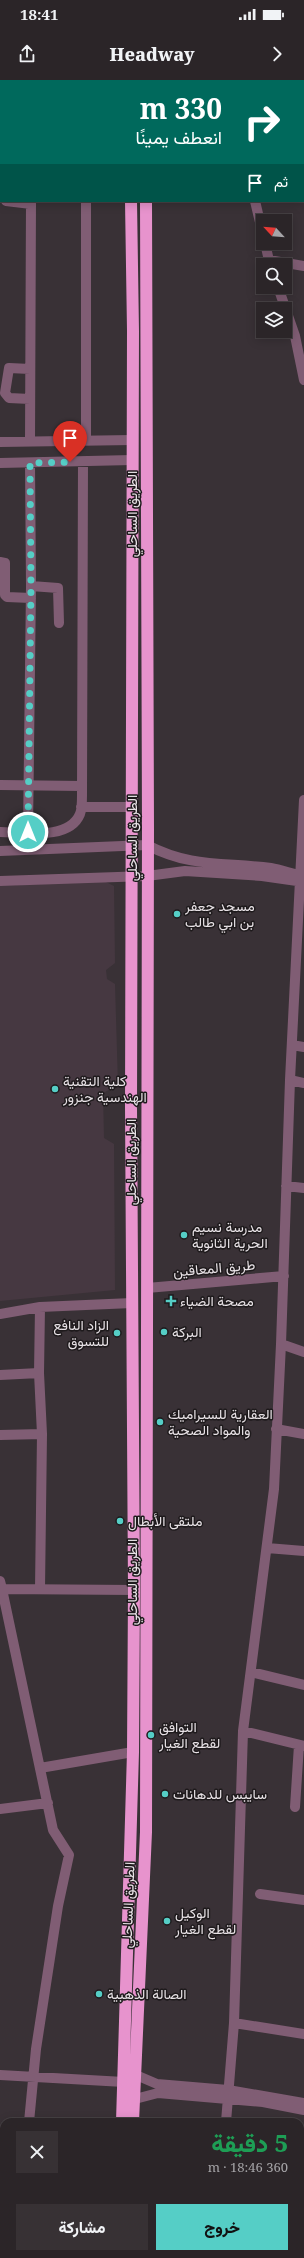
<!DOCTYPE html>
<html lang="ar">
<head>
<meta charset="utf-8">
<style>
	body { margin:0; font-family:"Noto Serif",Vazirmatn,serif; background:#373134; color:#f1f3f6; direction:rtl; height:100vh; display:flex; flex-direction:column; font-size:15px; white-space:nowrap }
	* { box-sizing:border-box; margin:0 }
	p { font-size:13px; color:#a6a5a8 }
	.icon { flex:none; width:22px; height:22px; fill:none; stroke:currentColor; stroke-width:2; stroke-linecap:round; stroke-linejoin:round }
	.map { position:relative; flex:1; overflow:hidden; direction:ltr }
	.side { position:absolute; left:0px; top:2038px; width:304px; height:140px; display:flex; flex-direction:column; background:#2b2528; border-radius:12px 12px 0 0; box-shadow:0 2px 10px #0003,0 0 0 1px #474245; direction:rtl }
	.side>* { flex:none }
	.banner { position:absolute; left:0px; top:0px; width:304px; height:122px; box-shadow:0 2px 10px #0003,0 0 0 1px #474245; direction:rtl; background:#00695c; color:#fff; overflow:hidden }
	.needle { width:26px; rotate:296deg }
	.buttons { position:absolute; left:256px; top:134px; display:grid; gap:8px }
	.buttons a { display:grid; place-items:center; width:36px; height:36px; border-radius:0px; background:#2b2528; box-shadow:0 2px 10px #0003,0 0 0 1px #474245; font-size:20px }
	.pin { position:absolute; display:grid; place-items:center; width:34px; height:34px; color:#fff; margin:-41px -17px; border-radius:50% 50% 50% 0; rotate:-45deg; box-shadow:0 0 4px #0007 }
	.pin .icon { rotate:45deg }
	.me { position:absolute; width:44px; margin:-22px; rotate:0deg; stroke-linejoin:round; filter:drop-shadow(0 0 3px #0008) }
	.turn { display:flex; align-items:center; gap:14px; height:84px; padding:0 16px; font-size:18px }
	.turn .icon { width:52px; height:52px; stroke-width:2.5 }
	.turn b { display:block; font-size:28px; line-height:34px }
	.then { display:flex; align-items:center; height:38px; padding:0 16px; background:#0003; gap:8px; font-size:15px }
	.round { display:grid; place-items:center; flex:none; width:42px; height:42px; border-radius:0px; background:#373134 }
	.head { display:flex; align-items:center; justify-content:space-between; height:68px; padding:0 16px }
	h1 { font-size:24px; font-weight:800; line-height:30px; color:#1e9e55 }
	.primary-button { display:flex; gap:8px; margin-top:auto; padding:8px 16px }
	.primary-button a { flex:1; height:46px; border-radius:0px; background:#55cec6; color:#111; font-size:16px; font-weight:800; line-height:46px; text-align:center }
	.primary-button a+a { background:#373134; color:#f1f3f6 }
	.status { display:flex; justify-content:space-between; align-items:center; height:28px; padding:0 20px; background:#2b2528; direction:ltr }
	.status svg { height:11px; fill:currentColor }
	header { display:flex; justify-content:space-between; align-items:center; height:52px; padding:0 16px; background:#2b2528; font-size:18px; font-weight:800 }
	.map>svg:first-child { display:block }
</style>
</head>
<body>
<div class="status"><b>18:41</b><svg viewBox="0 0 49 12"><path d="M0 12V9h3v3zM5 12V6h3v6zM10 12V3h3v9zM15 12V0h3v12zM26 1h20v11H26zM47 4h2v5h-2z"/></svg></div>
<header><svg class="icon" aria-label="forward" viewBox="0 0 24 24"><path d="M9 5l7 7-7 7"/></svg>Headway<svg class="icon" aria-label="share" viewBox="0 0 24 24"><path d="M12 15V3M7 8l5-5 5 5M5 13v7h14v-7"/></svg></header>
<div class="map">
<svg width="304" height="2178" viewBox="0 0 304 2178">
	<rect width="100%" height="100%" fill="#393136"/>
	<path fill="#463841" d="M104,801L114,806L115,883L106,890L107,899L115,904L118,1005L103,1013L104,1058L114,1064L115,1210L0,1221V806Z"/>
	<g fill="none" stroke-linecap="round" stroke-linejoin="round">
		<path stroke="#805d74" stroke-width="10" d="M234,0V1
			M302,1V0
			M0,6H1
			M303,33L304,40
			M303,105H304
			M6,121L31,124
			M86,121V359
			M255,121L263,155
			M265,163L270,185
			M269,180L304,186
			M278,207L295,256L304,300
			M30,319L9,318L5,313L9,288L30,289
			M0,362L132,360
			M30,362L31,121
			M0,383L132,380
			M0,482L5,483V515L7,517L31,518
			M31,506L58,508L59,543
			M0,705L82,706
			M81,727H131
			M0,752C23,752 69,761 80,734C82,729 82,720 82,715L83,382
			M28,752L31,506L30,383
			M0,771L147,765C191,788 224,782 271,788C282,790 293,794 304,796
			M0,801L147,796L185,791L262,796L304,802
			M292,965L304,967
			M290,1000L304,1003
			M286,1106L304,1108
			M147,1208L284,1196
			M0,1234L40,1227L132,1223
			M281,1264L304,1272
			M39,1293L42,1354L40,1509
			M0,1295L39,1293L40,1227
			M276,1349L304,1354
			M0,1355L42,1354
			M267,1468L304,1471
			M0,1501L2,1509L134,1510
			M2,1509L53,1750L69,1775L58,1826L36,1969L29,2042
			M251,1592L304,1605
			M243,1651L304,1666
			M40,1688L133,1672
			M295,1727L299,1665
			M0,1729L48,1723
			M260,1814L304,1820
			M234,1943L304,1954
			M0,1995L124,2002
			M136,1995L157,2004L228,2010L304,2023
			M135,2019L158,2013L263,2022L304,2030
			M226,2042L234,1943L243,1651L274,1409L281,1264L290,1000L304,720
			M0,2133H4
			M17,2178V2174
			M215,2178V2174
			M284,2178L285,2174"/>
		<path stroke="#e793cd" stroke-width="12" d="M129,0V1
			M145,0V1
			M122,2042L133,1672L134,1510L131,1027L133,251L131,121
			M133,2042L146,1752L148,749L146,121
			M113,2178V2174
			M125,2178V2174"/>
	</g>
	<g fill="none" stroke-linecap="round" stroke-linejoin="round">
		<path stroke="#55cec6" stroke-width="7" stroke-dasharray="0 12.6" d="M28,752L31,506L30,383L70,382"/>
	</g>
	<g fill="#55cec6" stroke="#1e1a1c" stroke-width="1.5">
		<circle cx="177" cy="834" r="4"/>
		<circle cx="55" cy="1009" r="4"/>
		<circle cx="184" cy="1155" r="4"/>
		<path d="M169 1215h4v4h4v4h-4v4h-4v-4h-4v-4h4z"/>
		<circle cx="164" cy="1252" r="4"/>
		<circle cx="117" cy="1253" r="4"/>
		<circle cx="160" cy="1342" r="4"/>
		<circle cx="120" cy="1441" r="4"/>
		<circle cx="151" cy="1655" r="4"/>
		<circle cx="165" cy="1714" r="4"/>
		<circle cx="167" cy="1841" r="4"/>
		<circle cx="99" cy="1914" r="4"/>
	</g>
	<g text-anchor="middle" stroke-width="3" stroke-linejoin="round" paint-order="stroke">
		<g font-size="14" fill="#e8e2e6" stroke="#1e1a1c">
			<text transform="translate(132 434) rotate(-90)" y="5">الطريق الساحلي</text>
			<text transform="translate(132 758) rotate(-90)" y="5">الطريق الساحلي</text>
			<text transform="translate(131 1082) rotate(-90)" y="5">الطريق الساحلي</text>
			<text transform="translate(214 1188) rotate(-5)" y="5">طريق المعاقين</text>
			<text transform="translate(132 1502) rotate(-90)" y="5">الطريق الساحلي</text>
			<text transform="translate(128 1825) rotate(-88)" y="5">الطريق الساحلي</text>
		</g>
		<g font-size="14" fill="#e8e2e6" stroke="#1e1a1c" text-anchor="start">
			<text x="185" y="831">مسجد جعفر<tspan x="185" dy="16">بن ابي طالب</tspan></text>
			<text x="63" y="1006">كلية التقنية<tspan x="63" dy="16">الهندسية جنزور</tspan></text>
			<text x="192" y="1152">مدرسة نسيم<tspan x="192" dy="16">الحرية الثانوية</tspan></text>
			<text x="180" y="1226">مصحة الضياء</text>
			<text x="109" y="1250" text-anchor="end">الزاد النافع<tspan x="109" dy="16">للتسوق</tspan></text>
			<text x="172" y="1257">البركة</text>
			<text x="168" y="1339">العقارية للسيراميك<tspan x="168" dy="16">والمواد الصحية</tspan></text>
			<text x="128" y="1446">ملتقى الأبطال</text>
			<text x="159" y="1652">التوافق<tspan x="159" dy="16">لقطع الغيار</tspan></text>
			<text x="173" y="1719">سايبس للدهانات</text>
			<text x="175" y="1838">الوكيل<tspan x="175" dy="16">لقطع الغيار</tspan></text>
			<text x="107" y="1919">الصالة الذهبية</text>
		</g>
	</g>
</svg>
<div class="buttons">
<a><svg class="needle" viewBox="-14 -14 28 28"><path d="M0-13l5 13h-10z" fill="#e53935"/><path d="M0 13l5-13h-10z" fill="#a6a5a8"/></svg></a>
<a><svg class="icon" aria-label="search" viewBox="0 0 24 24"><circle cx="10" cy="10" r="6"/><path d="M15 15l6 6"/></svg></a>
<a><svg class="icon" aria-label="layers" viewBox="0 0 24 24"><path d="M12 4l9 5-9 5-9-5zM3 14l9 5 9-5"/></svg></a>
</div>
<div class="pin" style="left:70px;top:382px;background:#d93025"><svg class="icon" aria-label="arrive" viewBox="0 0 24 24"><path d="M6 21V4h12l-3 4 3 4H6"/></svg></div>
<svg class="me" style="left:28px;top:752px" viewBox="-20 -20 40 40"><circle r="17" fill="#55cec6" stroke="#fff" stroke-width="3"/><path d="M0-11L8 9 0 5-8 9z" fill="#fff"/></svg>
<div class="banner">
<div class="turn"><svg class="icon" aria-label="right" viewBox="0 0 24 24"><path d="M7 20v-9h11M14 6l5 5-5 5"/></svg><div><b>330 m</b>انعطف يمينًا</div></div>
<div class="then">ثم<svg class="icon" aria-label="arrive" viewBox="0 0 24 24"><path d="M6 21V4h12l-3 4 3 4H6"/></svg></div>
</div>
<section class="side">
<div class="head"><div><h1>5 دقيقة</h1><p>360 m · 18:46</p></div><a class="round"><svg class="icon" aria-label="close" viewBox="0 0 24 24"><path d="M6 6l12 12M18 6L6 18"/></svg></a></div>
<div class="primary-button"><a>خروج</a><a>مشاركة</a></div>
</section>
</div>
</body>
</html>
